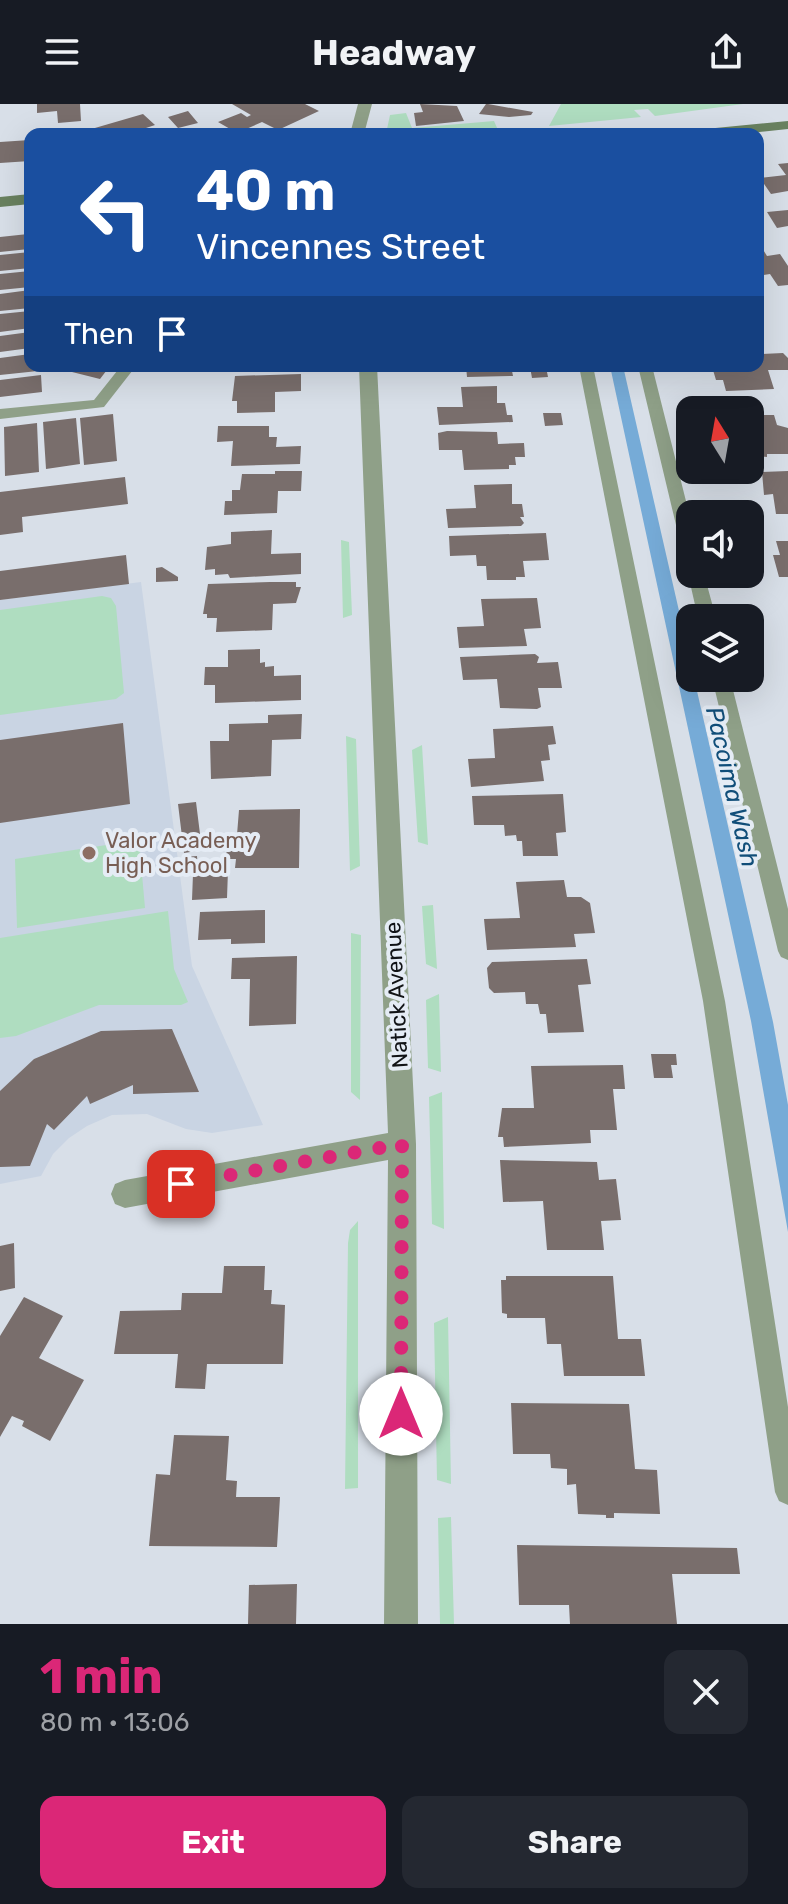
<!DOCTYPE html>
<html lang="en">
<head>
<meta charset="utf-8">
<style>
	body { margin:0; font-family:Rubik,sans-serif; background:#242831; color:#f1f3f6; height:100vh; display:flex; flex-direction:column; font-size:30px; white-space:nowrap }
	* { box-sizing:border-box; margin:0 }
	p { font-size:26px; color:#9ea1a6 }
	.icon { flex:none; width:44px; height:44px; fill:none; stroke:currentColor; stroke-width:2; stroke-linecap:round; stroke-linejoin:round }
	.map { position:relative; height:1520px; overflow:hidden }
	.drawer { display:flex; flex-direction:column; background:#171b24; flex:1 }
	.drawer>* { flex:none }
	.top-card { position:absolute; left:24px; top:24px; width:740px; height:244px; border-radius:16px; box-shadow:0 8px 32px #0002; background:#1a4fa0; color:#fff; overflow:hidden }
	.needle { width:52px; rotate:349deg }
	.buttons { position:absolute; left:676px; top:292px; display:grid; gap:16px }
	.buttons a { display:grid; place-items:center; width:88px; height:88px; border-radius:16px; background:#171b24; box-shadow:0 8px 32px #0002; font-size:40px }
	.pin { position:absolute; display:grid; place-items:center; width:68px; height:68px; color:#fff; margin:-34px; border-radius:16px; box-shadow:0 4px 12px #0006 }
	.me { position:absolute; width:88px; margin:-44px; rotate:0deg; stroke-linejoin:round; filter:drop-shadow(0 0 6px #0008) }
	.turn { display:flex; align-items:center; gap:28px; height:168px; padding:0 40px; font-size:36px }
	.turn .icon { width:104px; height:104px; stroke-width:2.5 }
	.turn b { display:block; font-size:56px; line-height:68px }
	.then { display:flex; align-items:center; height:76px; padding:0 40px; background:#0003; gap:16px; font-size:30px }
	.round { display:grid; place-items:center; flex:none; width:84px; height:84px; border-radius:16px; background:#242831 }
	.head { display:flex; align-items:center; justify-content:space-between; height:136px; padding:0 40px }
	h1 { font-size:48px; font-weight:700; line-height:60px; color:#db2777 }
	.cta { display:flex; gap:16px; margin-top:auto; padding:16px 40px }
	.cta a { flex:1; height:92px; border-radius:16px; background:#db2777; color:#fff; font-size:32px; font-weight:700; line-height:92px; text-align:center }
	.cta a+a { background:#242831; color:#f1f3f6 }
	header { display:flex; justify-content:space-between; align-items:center; height:104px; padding:0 40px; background:#171b24; font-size:36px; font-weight:700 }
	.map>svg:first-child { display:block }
</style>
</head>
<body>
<header><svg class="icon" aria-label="menu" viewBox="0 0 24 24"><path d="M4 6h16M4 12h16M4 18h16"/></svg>Headway<svg class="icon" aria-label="share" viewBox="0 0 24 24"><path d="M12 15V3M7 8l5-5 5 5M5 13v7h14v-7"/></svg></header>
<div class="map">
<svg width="788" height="1520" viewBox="0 0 788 1520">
	<rect width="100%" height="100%" fill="#d8dfe8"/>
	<path fill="#c9d4e3" d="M141,478L192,862L263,1021L212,1029L186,1025L147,1010L112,1011L87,1022L69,1034L53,1050L41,1072L0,1080V496Z"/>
	<path fill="#afddc0" d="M561,0H743L655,12L648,5L634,6L641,13L549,22Z
		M406,9L412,24L494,17L498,26L390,30L387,25L390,11Z
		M341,436L349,438L352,511L343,514Z
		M102,492L111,494L116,502L124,589L116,595L0,611V506Z
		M346,632L356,635L360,762L350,767Z
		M422,641L428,741L418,738L412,646Z
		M139,736L145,804L17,824L15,755Z
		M433,801L437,865L426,860L422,802Z
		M168,807L174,865L188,898L181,901H99L16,932L0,934V834Z
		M351,829L361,831L360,996L351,988Z
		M439,890L441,968L428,964L426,896Z
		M442,988L444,1125L432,1120L429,993Z
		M358,1117V1384L345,1385L348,1139L350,1126Z
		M448,1213L451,1380L437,1376L434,1219Z
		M451,1413L454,1520H440L438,1414Z"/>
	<path fill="#76abd7" d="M610,262H623L690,555V574H694L773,918L788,1001V1128L751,917Z"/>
	<path fill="#796e6c" d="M37,0H80L81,17L58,19L57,7L37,9Z
		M232,0H305L319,7L278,26L262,18L237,29L218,18L241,9L247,13L251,11Z
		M420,0L457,2L464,17L416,22L414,9L423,8Z
		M486,0H488L533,8L531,11L509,13L479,10Z
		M188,7L198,19L178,24L168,13Z
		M143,10L155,21L143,25L149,30H93L88,26Z
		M30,36V57L0,59V38Z
		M788,59V87L771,90L760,74L786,71L778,60Z
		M788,106V122L777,124L767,108Z
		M28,130L29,145L0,148V133Z
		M758,144H762L767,152L780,150L788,162V181L778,182L770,170L758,172Z
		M30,148V164L0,167V151Z
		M30,167V183L0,186V170Z
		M30,186V204L0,207V190Z
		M30,207V224L0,228V210Z
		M30,228V244L0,248V232Z
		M783,249L788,254V266H768L774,285L726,287L723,276H716L713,266L758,262L759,250Z
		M30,250V262H37L38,267L0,271V254Z
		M77,262H110L100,275L72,268Z
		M244,262H297V265L244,266Z
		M466,262H511L513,272L467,273Z
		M530,263H546L548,273L532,274Z
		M301,270V287L275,288V308L237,309V297H232L235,272Z
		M41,271L42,288L0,293V276Z
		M497,282V299H505L507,311H512L513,318L439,321L437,303H463L461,283Z
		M543,309H561L563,321L545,322Z
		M113,310L117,357L84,361L80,314Z
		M750,311H774L777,321L788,324V350H767V353L750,351Z
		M76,314L80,360L46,365L43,318Z
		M37,319L39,368L5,372L4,323Z
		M218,322H269V333H277L276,343L301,342L300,360L231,362L233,337L217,338Z
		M447,327L497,328L498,340L524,339L525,353H515L516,361H509V365L464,366L462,346H439L438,329Z
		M275,367H302L301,387H278L277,409L224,411L225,397H232V386H240L242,370H275Z
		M788,367V410H776L773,390L764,391L762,368Z
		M125,373L128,400L22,413L23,428L0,431V388Z
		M512,380V400H522L524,413H520L524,419L521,422L448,424L446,405L476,404L474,381Z
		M272,426L271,450L301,449V470L230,474L228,470L215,471V465L205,466L207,443L231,440V428Z
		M546,429L549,456L523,457L525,473H516V476H487L486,462H477L476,451L450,452L449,432Z
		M776,437H788V473H779L773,451H780Z
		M126,451L129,480L0,496V467Z
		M162,463L178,473V477L156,478V464Z
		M270,478H296V483H301L296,499L273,500L272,526L216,528L217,514H207V510H203L208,480Z
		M537,494L541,524L524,525L527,542L459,544L457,523L484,522L481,495Z
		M260,545V559L265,558V563L274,562V572L301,571V596L215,599V581H204L205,563H228V546Z
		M535,550L539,553L537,559L558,558L562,584H538L541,603L537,605L500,604L497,575L463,576L460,553Z
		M302,610L301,635L272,636L271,672L211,675L210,637H229V620L268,619V611Z
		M123,619L130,700L0,719V636Z
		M553,622L556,640L548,641L550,656L541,657L544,677L471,683L468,655L495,654L493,625Z
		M563,690L566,728L556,729L558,752H523L522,737H517L516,731L505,732L504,721H474L472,692Z
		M196,698L202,746L184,749L178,700Z
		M300,705L299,764H235L236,755H226L227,743H236L239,706Z
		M197,752L198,767L228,766L227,794L192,796L193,770H185L184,753Z
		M564,776L567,793H581L590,799L595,829L574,830L576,843L487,846L484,815L520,814L516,778Z
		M265,806V839L231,840V835L198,836L200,808Z
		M297,852L296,920L249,922L250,875H231L232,854Z
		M587,855L591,880L578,881L584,928L548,929L546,910H540L538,900H526L525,888L494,889L489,884L487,864L492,858Z
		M172,925L199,988L133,990V981L90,1000L87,992L54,1026L47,1020L30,1062L0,1063V987L34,955L101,927Z
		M651,950H676L677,961H671L673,974H654Z
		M623,961L625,985H613L617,1026H590L591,1039L504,1043L503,1033H498L502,1004H534L531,962Z
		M500,1056L597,1058L599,1076L616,1075L621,1116L601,1117L604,1146H547L543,1097L503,1098Z
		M14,1139L15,1184L0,1187V1142Z
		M224,1162H265L264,1186H272L271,1200L285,1201L283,1260H207L205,1285L175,1284L178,1250H114L120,1207L181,1206L182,1189H222Z
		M506,1172H613L618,1235H641L645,1272H564L561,1240H547L545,1214H507V1210L502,1209L501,1176H506Z
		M24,1193L63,1212L39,1254L84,1276L50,1337L22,1322L24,1317L12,1312L0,1333V1232Z
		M511,1299L629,1300L635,1365L657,1366L660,1410L614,1409V1414H606V1411L578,1410L576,1380L567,1381V1365L551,1364L550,1350H513Z
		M174,1331L229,1332L226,1376L237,1377L236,1393H280L277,1443L149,1442L156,1370L170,1371Z
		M517,1441L737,1444L740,1470H672L677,1520H570L569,1501H519Z
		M297,1480L296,1520H248L249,1481Z"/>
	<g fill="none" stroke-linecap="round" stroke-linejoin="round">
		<path fill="#8fa088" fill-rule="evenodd" d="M121,262H136L104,303L0,315V305L94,296Z
			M579,262H593L725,897L788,1303V1401L779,1397L775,1388L703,897Z
			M638,262H652L690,413V452L682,446Z
			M690,466V470H704L716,514H698L688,470Z
			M712,574H730L788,805V856L781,853L778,847Z"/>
		<path fill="#8fa088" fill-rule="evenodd" d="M358,0H372L364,30H350Z
			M359,262H377L416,1040L418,1520H384L388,1056L125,1104L115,1100L111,1090L115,1080L125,1076L388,1029Z"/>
		<path fill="#69815f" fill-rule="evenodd" d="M788,17V25L741,30H688L695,26Z
			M30,90V100L0,103V93Z"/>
	</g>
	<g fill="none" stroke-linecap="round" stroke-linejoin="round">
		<path stroke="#db2777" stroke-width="14" stroke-dasharray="0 25.2" d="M181,1080L402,1040L401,1310"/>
	</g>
	<circle fill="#8d6e63" stroke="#e5ecf5" stroke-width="3" cx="89" cy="749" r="8"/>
	<g text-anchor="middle" stroke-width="8" stroke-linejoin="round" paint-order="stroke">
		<g font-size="22" fill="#785e54" stroke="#e5ecf5" text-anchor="start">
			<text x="105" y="744">Valor Academy<tspan x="105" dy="25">High School</tspan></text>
		</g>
		<g font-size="22" fill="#111316" stroke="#e5ecf5">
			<text transform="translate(396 891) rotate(-93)" y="8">Natick Avenue</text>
		</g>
		<g font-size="24" font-style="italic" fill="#114e79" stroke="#e5ecf5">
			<text transform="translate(732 683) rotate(77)" y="8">Pacoima Wash</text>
		</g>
	</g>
</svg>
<div class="buttons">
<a><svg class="needle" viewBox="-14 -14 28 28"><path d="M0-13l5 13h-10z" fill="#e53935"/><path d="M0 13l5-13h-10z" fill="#9ea1a6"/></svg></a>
<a><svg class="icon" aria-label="sound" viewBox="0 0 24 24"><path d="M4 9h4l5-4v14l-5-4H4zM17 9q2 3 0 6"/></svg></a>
<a><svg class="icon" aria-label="layers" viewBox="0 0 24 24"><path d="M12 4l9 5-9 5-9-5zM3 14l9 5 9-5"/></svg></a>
</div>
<div class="pin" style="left:181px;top:1080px;background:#d93025"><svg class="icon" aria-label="arrive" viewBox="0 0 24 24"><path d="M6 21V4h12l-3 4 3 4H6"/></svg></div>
<svg class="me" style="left:401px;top:1310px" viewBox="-20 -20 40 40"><circle r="19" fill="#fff"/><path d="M0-13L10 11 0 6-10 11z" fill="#db2777"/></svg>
<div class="top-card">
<div class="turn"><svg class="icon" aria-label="left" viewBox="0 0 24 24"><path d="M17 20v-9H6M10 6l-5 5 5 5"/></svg><div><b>40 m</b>Vincennes Street</div></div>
<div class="then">Then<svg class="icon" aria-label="arrive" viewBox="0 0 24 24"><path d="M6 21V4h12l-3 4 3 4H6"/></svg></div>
</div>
</div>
<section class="drawer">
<div class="head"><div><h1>1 min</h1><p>80 m · 13:06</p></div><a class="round"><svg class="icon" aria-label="close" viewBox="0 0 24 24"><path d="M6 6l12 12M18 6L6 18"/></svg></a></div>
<div class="cta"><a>Exit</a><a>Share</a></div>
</section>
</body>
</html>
